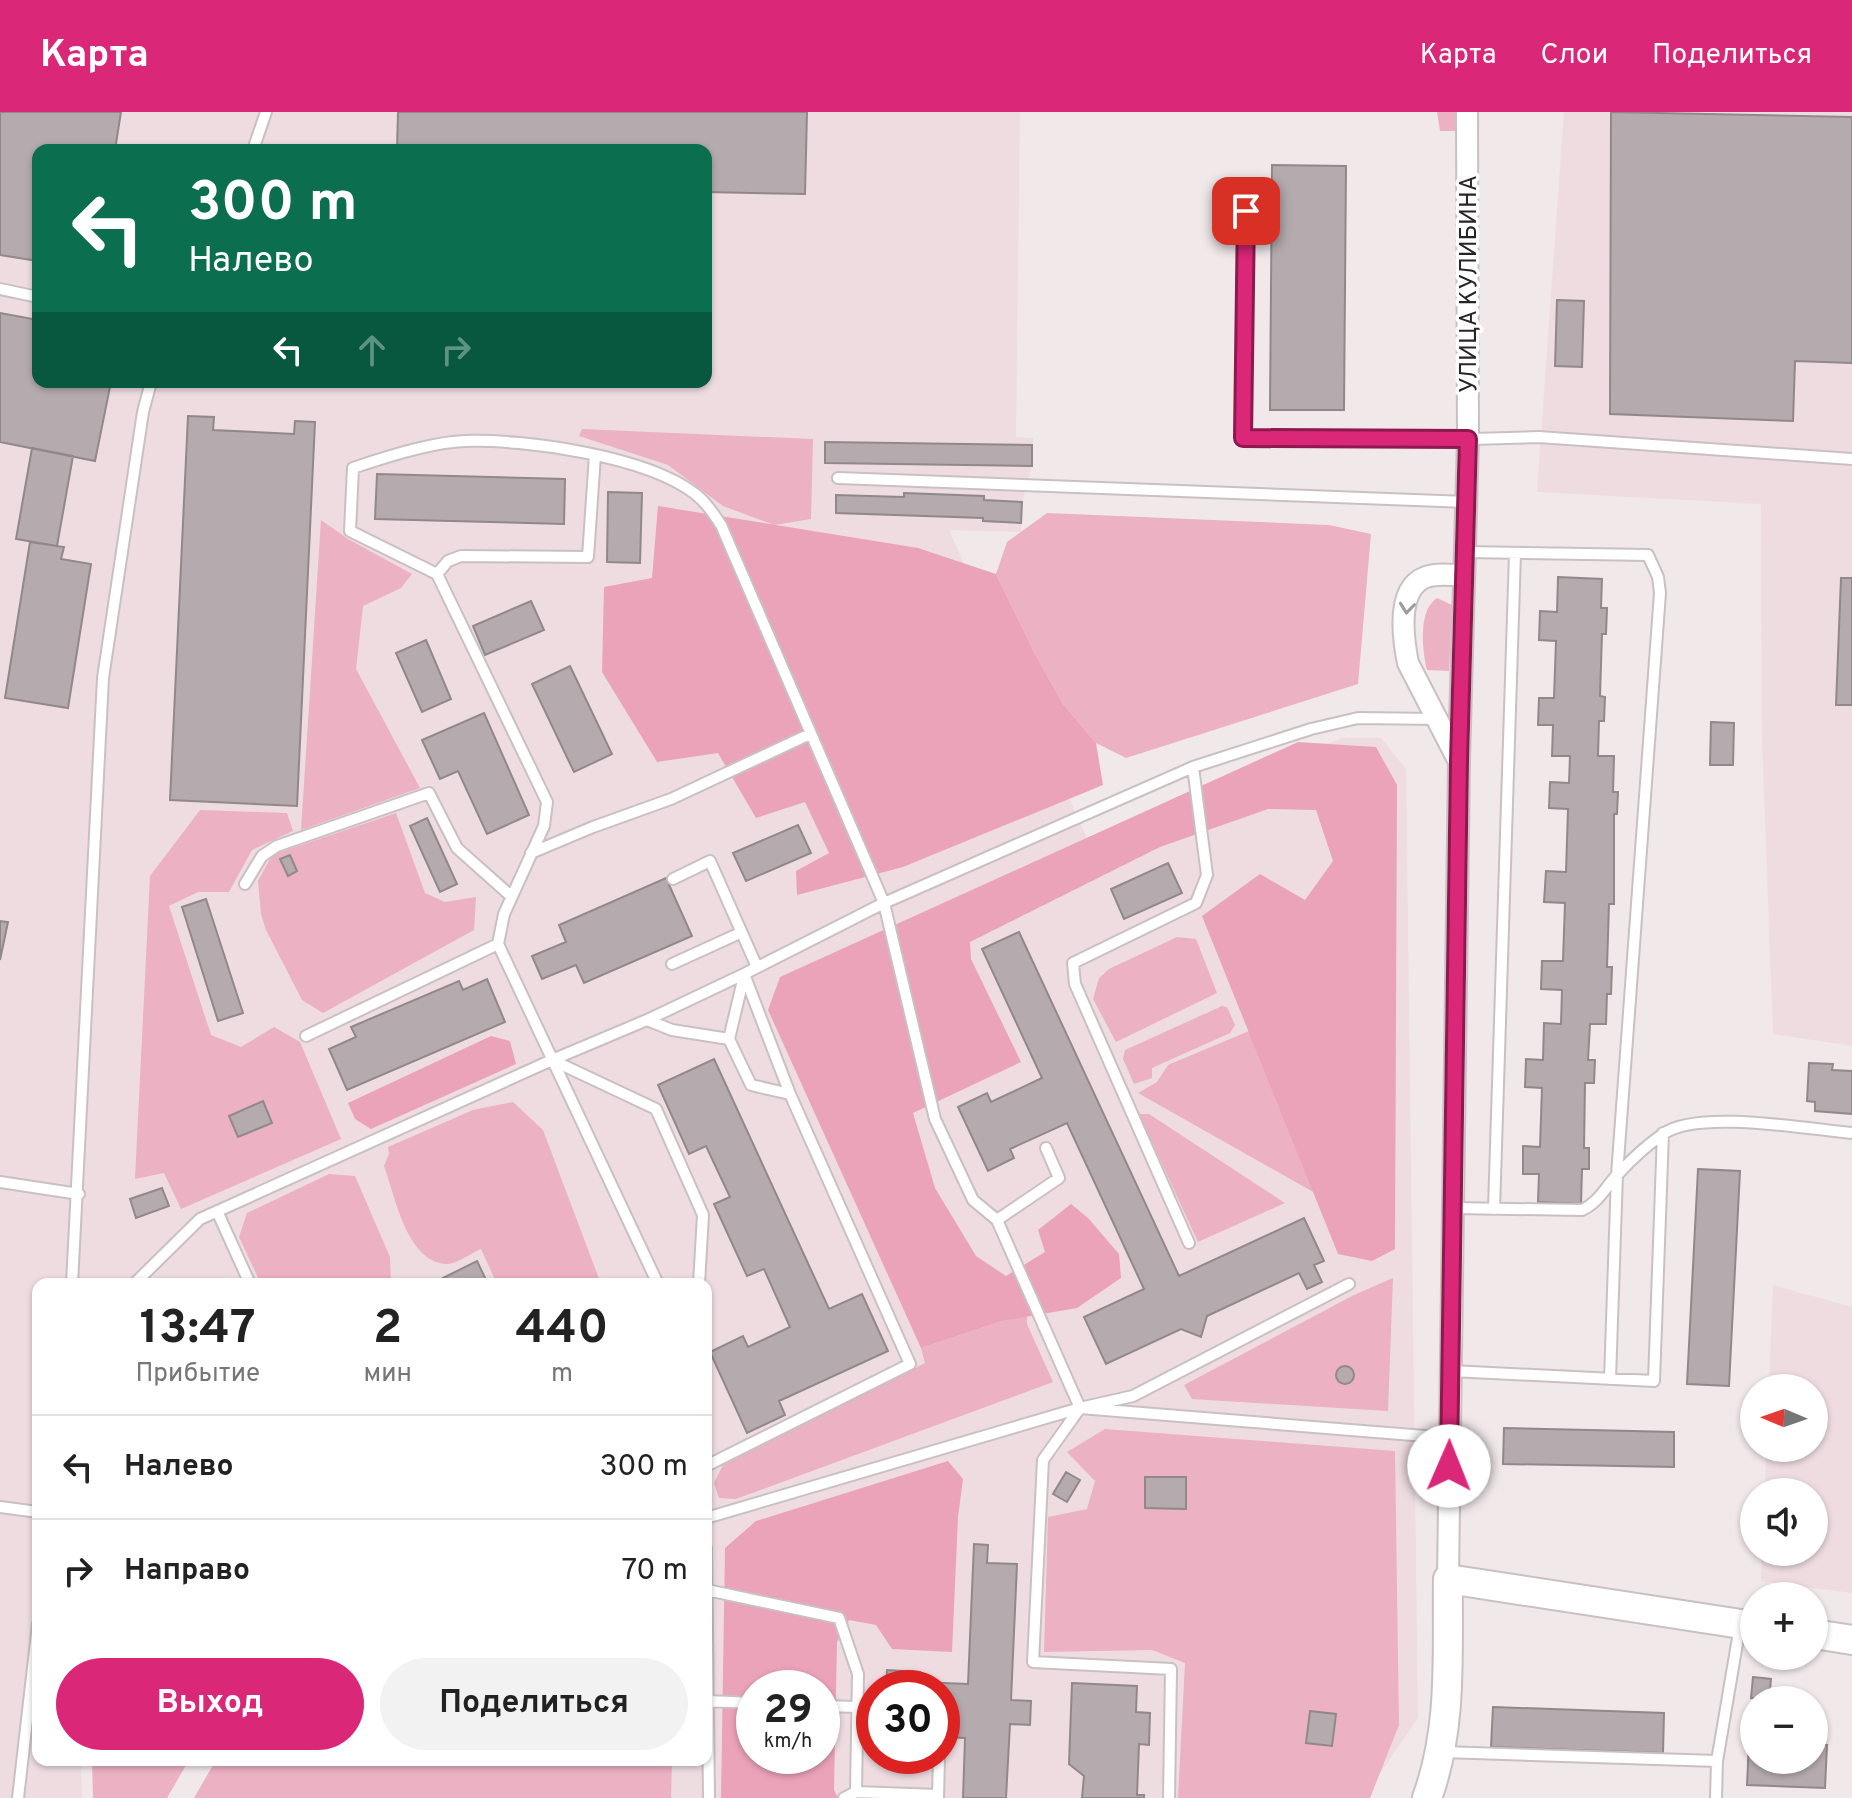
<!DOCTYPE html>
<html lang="ru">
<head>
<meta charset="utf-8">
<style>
	body { margin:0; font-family:Overpass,sans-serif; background:#f2f2f2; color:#222; height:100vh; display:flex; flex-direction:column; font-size:30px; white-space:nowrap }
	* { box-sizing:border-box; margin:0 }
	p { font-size:26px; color:#767676 }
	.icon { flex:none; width:44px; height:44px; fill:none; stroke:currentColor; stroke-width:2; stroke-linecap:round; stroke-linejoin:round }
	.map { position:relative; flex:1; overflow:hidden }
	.panel { position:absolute; left:32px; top:1166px; width:680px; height:488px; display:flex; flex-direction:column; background:#fff; border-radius:16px; box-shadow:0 2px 6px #0004 }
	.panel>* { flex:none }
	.top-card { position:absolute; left:32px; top:32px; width:680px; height:244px; border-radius:16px; box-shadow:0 2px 6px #0004; background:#0b6e4f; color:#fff; overflow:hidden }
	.needle { width:52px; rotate:272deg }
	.controls { position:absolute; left:1740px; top:1262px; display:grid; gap:16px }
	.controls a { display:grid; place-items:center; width:88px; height:88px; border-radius:50%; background:#fff; box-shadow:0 2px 6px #0004; font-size:40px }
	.speed { position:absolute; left:736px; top:1558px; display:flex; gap:16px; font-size:40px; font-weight:700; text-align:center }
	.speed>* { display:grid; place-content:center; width:104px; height:104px; border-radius:50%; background:#fff; box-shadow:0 2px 6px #0004; line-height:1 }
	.speed small { font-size:20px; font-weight:400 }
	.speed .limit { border:12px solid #d22; background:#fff; color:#111 }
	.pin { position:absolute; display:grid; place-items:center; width:68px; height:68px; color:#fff; margin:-34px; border-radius:16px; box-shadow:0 4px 12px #0006 }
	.me { position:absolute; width:88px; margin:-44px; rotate:1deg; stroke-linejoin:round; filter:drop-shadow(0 0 6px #0008) }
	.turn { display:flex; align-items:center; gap:28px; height:168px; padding:0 24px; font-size:36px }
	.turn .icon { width:104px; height:104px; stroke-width:2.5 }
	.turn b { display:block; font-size:56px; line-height:68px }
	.lanes { display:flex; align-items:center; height:76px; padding:0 24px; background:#0003; justify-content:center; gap:40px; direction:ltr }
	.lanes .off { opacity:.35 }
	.eta { display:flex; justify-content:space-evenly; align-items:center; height:136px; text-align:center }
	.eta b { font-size:48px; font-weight:700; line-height:56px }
	.action { display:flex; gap:16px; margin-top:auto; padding:16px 24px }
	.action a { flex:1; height:92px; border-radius:48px; background:#db2777; color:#fff; font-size:32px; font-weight:700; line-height:92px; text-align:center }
	.action a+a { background:#f2f2f2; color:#222 }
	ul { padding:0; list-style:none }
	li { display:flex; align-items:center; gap:24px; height:104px; padding:0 24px; border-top:2px solid #e0e0e0 }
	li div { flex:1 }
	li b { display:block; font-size:30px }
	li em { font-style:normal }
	header { display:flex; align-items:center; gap:48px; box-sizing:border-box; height:112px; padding:0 40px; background:#db2777; color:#fff }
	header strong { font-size:38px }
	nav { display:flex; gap:44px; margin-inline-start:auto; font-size:28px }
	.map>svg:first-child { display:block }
</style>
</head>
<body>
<header>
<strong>Карта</strong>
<nav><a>Карта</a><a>Слои</a><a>Поделиться</a></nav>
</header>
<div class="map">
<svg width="1852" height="1686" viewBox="0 0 1852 1686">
	<rect width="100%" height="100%" fill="#f1e8ea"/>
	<path fill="#eedce1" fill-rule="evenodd" d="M0,0H1020L1016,325L1033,326L1032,354L1022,390L1021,420L949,418L1090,733L1341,626H1381L1406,657L1418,1606L1363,1686H665V1648H706V1172H38V1648H81L82,1686H0ZM38,38H706V270H38ZM754,1576H822V1644H754ZM874,1576H942V1644H874Z
		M1564,0H1852V934L1773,922L1762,627L1761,392L1537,380Z
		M1773,1173L1852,1195V1481L1761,1469L1762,1440H1814V1380H1765L1766,1336H1814V1276H1769Z"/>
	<path fill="#ecb1c2" d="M1437,0H1460L1458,19H1440Z
		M582,317L813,327L811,407L774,413L723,394L668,353L579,324Z
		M1047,401L1329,413L1371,422L1358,572L1126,646L1096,631L1063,592L1035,542L996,462L1007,430Z
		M321,408L348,427L412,462L401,476L363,494L356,557L420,676L301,718Z
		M1437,486L1452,493L1449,559L1427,558C1422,538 1418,498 1437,486Z
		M200,698L287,701L293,719L252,738L229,780H198L169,794L211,923L241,935L274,915L300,930L341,1027L181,1097L164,1061L135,1067L150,764Z
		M396,701L425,781L445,790L476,785L474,818L323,901L302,888L266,818L261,802L258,769L272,743Z
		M1177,825L1196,827L1217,881L1116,930L1093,887L1099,866L1109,857Z
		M1222,894L1227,895L1235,913L1230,921L1152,956V966L1134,972L1123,947L1125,938Z
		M1249,919L1315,1081L1138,981L1157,970L1168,953Z
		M513,990L543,1018L601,1172H497L481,1137C471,1141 457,1152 447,1152C407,1151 395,1084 384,1054L389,1042L388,1035L473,998Z
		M1139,1002H1149L1285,1091L1198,1130Z
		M329,1062L355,1064L390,1145L391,1172H261L239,1125L247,1101Z
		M1393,1166L1388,1299L1192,1287L1184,1273L1354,1183Z
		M1027,1204V1212L1053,1270L736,1387L719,1386L714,1371L723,1353L925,1251L921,1236L1002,1209Z
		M1105,1317L1395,1339L1399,1613L1370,1686H1178L1185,1551L1152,1538L1044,1540L1048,1405L1087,1397L1095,1369L1067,1340Z
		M92,1648H189L167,1686H93Z
		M216,1648H672L671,1686H194Z"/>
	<path fill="#eba3b9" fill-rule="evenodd" d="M658,394L918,436L996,462L1035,542L1063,592L1096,631L1103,673L903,755L797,783L796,759L829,741L805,690L756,706L718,641L657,650L602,560L604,475L652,466Z
		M1298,630L1376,635L1397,673L1395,1137L1372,1149L1338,1142L1202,804L1260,762L1305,788L1333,749L1316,698L1268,697L1160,735L970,830L971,847L1021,950L913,1001L935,1076L976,1144L1006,1164L1045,1140L1038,1118L1071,1092L1088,1106L1119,1142L1121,1166L1077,1196L1002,1209L921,1236L768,898L780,865Z
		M491,924L510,929L516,952L371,1017L355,1007L348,991Z
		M948,1349L963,1367L958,1405L952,1540L892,1537L876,1513L849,1508L837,1530L834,1678L838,1686H721L725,1436L756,1409ZM754,1576H822V1644H754Z"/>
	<path fill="#b5abae" stroke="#91888a" stroke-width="2" d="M0,0H121L115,38H38V149L0,143Z
		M398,0H807L805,82L706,80V38H397Z
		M1611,0L1852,5V251L1795,249L1793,309L1610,302Z
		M1272,53L1346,54L1344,298H1270Z
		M1557,188L1584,189L1582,255L1555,254Z
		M0,201L38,208V270H111L95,349L0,330Z
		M188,304L214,305L213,318L294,322L295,309L315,310L297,694L170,688Z
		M825,330L1032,333V354L825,351Z
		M32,336L73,344L57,434L16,427Z
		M377,362L565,367L564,412L375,407Z
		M608,380L642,381L640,451L607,450Z
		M904,381L984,384V388L1022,390L1021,411L983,409V406L836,401V383L904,385Z
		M30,430L64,435L61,447L91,452L68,596L5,586Z
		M1558,465L1602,467L1601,496H1607L1606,522H1602L1600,584L1605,585L1604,609H1599L1598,644H1614L1613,680H1618L1617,702H1614V792H1609L1607,855H1612L1611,882H1607L1606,912H1590L1588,948H1595L1594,971H1585L1584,1036H1589V1057H1582L1581,1092L1538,1090L1539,1062H1523V1034L1540,1035L1542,976L1525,975L1526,947L1543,948L1544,911L1561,912L1562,878L1541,877L1542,849H1563L1565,791L1544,790L1546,759L1566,760L1568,697L1549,696L1550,670L1569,671L1570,644H1552L1553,613H1538L1539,586H1554L1556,529L1539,528L1540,499L1557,500Z
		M1841,466H1852V593H1836Z
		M531,489L544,518L485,543L473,514Z
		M426,528L451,587L422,600L396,541Z
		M570,554L612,642L574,660L532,572Z
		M484,601L529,703L487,722L458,659L440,667L422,628Z
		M1711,610L1734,611L1733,653H1710Z
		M427,706L457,772L440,780L410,714Z
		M798,713L811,741L746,769L733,741Z
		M290,743L297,759L288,764L280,747Z
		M1168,751L1182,781L1124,807L1111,777Z
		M666,766L692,824L584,871L576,853L542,867L532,844L566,830L559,813Z
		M206,787L243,901L218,909L182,795Z
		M0,809L8,810L0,848Z
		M1019,820L1179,1164L1304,1106L1324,1149L1314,1153L1322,1170L1307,1177L1299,1161L1207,1204L1201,1225L1181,1217L1106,1252L1084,1205L1144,1177L1067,1011L1010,1037L1014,1046L988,1059L958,995L987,981L991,990L1042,966L982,837Z
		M487,867L505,910L347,978L329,937L356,925L351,915L459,869L463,878Z
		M714,947L829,1197L862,1182L888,1239L779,1289L785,1303L747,1321L710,1240L743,1224L748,1235L790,1215L764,1157L747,1164L714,1092L730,1085L706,1034L689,1042L658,973Z
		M1809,951L1833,952L1832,958L1852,959V1002L1815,999V990L1807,989Z
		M263,989L272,1011L238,1025L229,1004Z
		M1698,1057L1740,1059L1729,1274L1687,1272Z
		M162,1076L169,1094L136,1106L130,1087Z
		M477,1149L488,1172H436L435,1170Z
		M1336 1263a9 9 0 1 1 18 0a9 9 0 1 1-18 0Z
		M1504,1316L1674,1320V1355L1503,1352Z
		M1066,1360L1080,1368L1067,1390L1053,1382Z
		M1145,1365H1186V1397L1145,1396Z
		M974,1432L988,1433L987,1451L1017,1452L1011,1588L1031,1589L1030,1613L1010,1612L1006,1686H963L965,1626L942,1625V1576H886L887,1558L920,1560V1570L968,1572Z
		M1753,1565L1771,1567L1769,1588L1751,1586Z
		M1072,1571L1137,1574L1136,1600L1150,1601L1149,1633L1139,1632L1137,1683H1144V1686H1082L1084,1664L1069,1652Z
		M1493,1595L1664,1601L1663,1641L1491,1635Z
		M1310,1599L1336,1602L1332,1634L1306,1631Z
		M1749,1629L1754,1630V1648H1814V1633H1827L1825,1676L1747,1673Z"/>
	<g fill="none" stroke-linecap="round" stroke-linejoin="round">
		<defs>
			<path id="lane" d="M253,38L266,0
				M1246,99L1243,326L1437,328L1539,325L1852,347
				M0,177L38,185
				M838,366L1467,390
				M1465,440L1648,443L1658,465L1660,481L1617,1063L1610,1267
				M437,462L448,449L461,444L588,445L595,343
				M531,741L593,715L671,687L810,622
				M673,767L710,749L757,855
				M245,772L262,744L277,734L429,681L457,736L512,785
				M672,852L740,821
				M647,908L672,918L729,927L751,973L790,982
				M306,924L498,832
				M729,927L744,864
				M552,948L656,997L703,1103L699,1172
				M0,1070L79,1082
				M1452,1096L1582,1098C1598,1091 1605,1076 1617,1063C1630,1049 1647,1033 1663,1022C1697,997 1808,1017 1852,1021
				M1494,1097L1515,441
				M217,1099L250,1172
				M997,1108L1059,1066L1046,1036
				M1189,1131L1075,872L1073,851L1196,791L1207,763L1193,655
				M72,1172L103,566L143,300L151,270
				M134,1172L200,1107L552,948L647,908L744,862L884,791L1193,655L1311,617L1358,606L1436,607
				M658,1172L498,832L504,802L544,714L547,690L437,462L350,419L353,356C385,345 431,330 465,329C525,327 645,344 694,381C705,389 713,401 721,413L884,791L935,1007L973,1088L997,1108L1080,1296
				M1451,1259L1654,1269L1663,1021
				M706,1354L910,1252L790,982L744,862
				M0,1395L38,1400
				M706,1406L1080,1296L1133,1284L1349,1172
				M706,1436L709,1686
				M707,1478L839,1506L858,1562L856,1680L844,1686
				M707,1589L754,1591
				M822,1594L857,1595
				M1443,1640L1717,1649
				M856,1680L938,1683
				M18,1686L38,1512
				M938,1686L939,1644
				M1169,1686L1171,1557L1033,1550L1043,1348L1080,1296L1450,1326
				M1716,1686L1717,1649L1740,1514"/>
			<path id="street" d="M1457,646L1408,551C1403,526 1396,476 1426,465C1438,461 1452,463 1464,464
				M1448,1467L1459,649L1468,327L1467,0"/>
			<path id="secondary" d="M1814,1522L1852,1528
				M1427,1686C1453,1615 1447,1541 1448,1467L1754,1514"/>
		</defs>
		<use href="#lane" stroke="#c9c0c2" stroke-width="14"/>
		<use href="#street" stroke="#c9c0c2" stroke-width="24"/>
		<use href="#secondary" stroke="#c9c0c2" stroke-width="32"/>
		<use href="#lane" stroke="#fff" stroke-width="10"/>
		<use href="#street" stroke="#fff" stroke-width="20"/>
		<use href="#secondary" stroke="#fff" stroke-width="28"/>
	</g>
	<defs><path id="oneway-chevron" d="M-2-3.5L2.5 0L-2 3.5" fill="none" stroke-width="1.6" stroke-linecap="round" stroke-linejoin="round" transform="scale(2)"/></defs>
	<use stroke="#9e9c9d" href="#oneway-chevron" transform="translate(1407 496) rotate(96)"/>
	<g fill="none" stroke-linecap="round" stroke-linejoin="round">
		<defs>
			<path id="route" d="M1246,99L1243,326L1468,327L1459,649L1449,1354"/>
		</defs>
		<use href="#route" stroke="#8e194d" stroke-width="20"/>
		<use href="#route" stroke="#db2777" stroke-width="14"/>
	</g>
	<g text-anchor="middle" stroke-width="7" stroke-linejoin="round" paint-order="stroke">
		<g font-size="24" fill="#282425" stroke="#fff">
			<text transform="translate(1468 172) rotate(-90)" y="8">УЛИЦА КУЛИБИНА</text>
		</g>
	</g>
</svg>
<div class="controls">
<a><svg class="needle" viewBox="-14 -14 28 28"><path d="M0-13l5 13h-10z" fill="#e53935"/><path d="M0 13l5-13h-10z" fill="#767676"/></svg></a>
<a><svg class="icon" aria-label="sound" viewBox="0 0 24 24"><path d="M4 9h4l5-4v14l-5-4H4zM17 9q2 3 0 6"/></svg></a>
<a>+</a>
<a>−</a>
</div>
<div class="speed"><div>29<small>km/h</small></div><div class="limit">30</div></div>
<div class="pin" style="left:1246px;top:99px;background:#d93025"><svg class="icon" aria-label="arrive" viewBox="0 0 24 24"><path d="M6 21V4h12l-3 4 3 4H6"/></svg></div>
<svg class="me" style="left:1449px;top:1354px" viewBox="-20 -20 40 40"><circle r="19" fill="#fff"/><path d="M0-13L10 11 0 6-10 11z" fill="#db2777"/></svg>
<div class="top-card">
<div class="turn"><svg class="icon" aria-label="left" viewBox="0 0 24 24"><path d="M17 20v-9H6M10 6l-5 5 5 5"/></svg><div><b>300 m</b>Налево</div></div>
<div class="lanes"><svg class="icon" aria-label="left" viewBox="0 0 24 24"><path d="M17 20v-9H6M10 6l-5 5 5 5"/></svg><svg class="icon off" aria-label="ahead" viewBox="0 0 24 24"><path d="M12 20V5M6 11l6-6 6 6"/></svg><svg class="icon off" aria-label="right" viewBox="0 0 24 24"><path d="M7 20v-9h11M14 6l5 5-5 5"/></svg></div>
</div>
<section class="panel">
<div class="eta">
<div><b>13:47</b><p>Прибытие</p></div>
<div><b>2</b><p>мин</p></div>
<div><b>440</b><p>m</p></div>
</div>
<ul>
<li><svg class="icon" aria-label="left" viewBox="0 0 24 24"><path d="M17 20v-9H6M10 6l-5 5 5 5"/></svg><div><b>Налево</b></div><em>300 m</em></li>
<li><svg class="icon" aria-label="right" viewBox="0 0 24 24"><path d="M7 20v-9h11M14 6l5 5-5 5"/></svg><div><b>Направо</b></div><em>70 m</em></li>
</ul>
<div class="action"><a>Выход</a><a>Поделиться</a></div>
</section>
</div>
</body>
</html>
